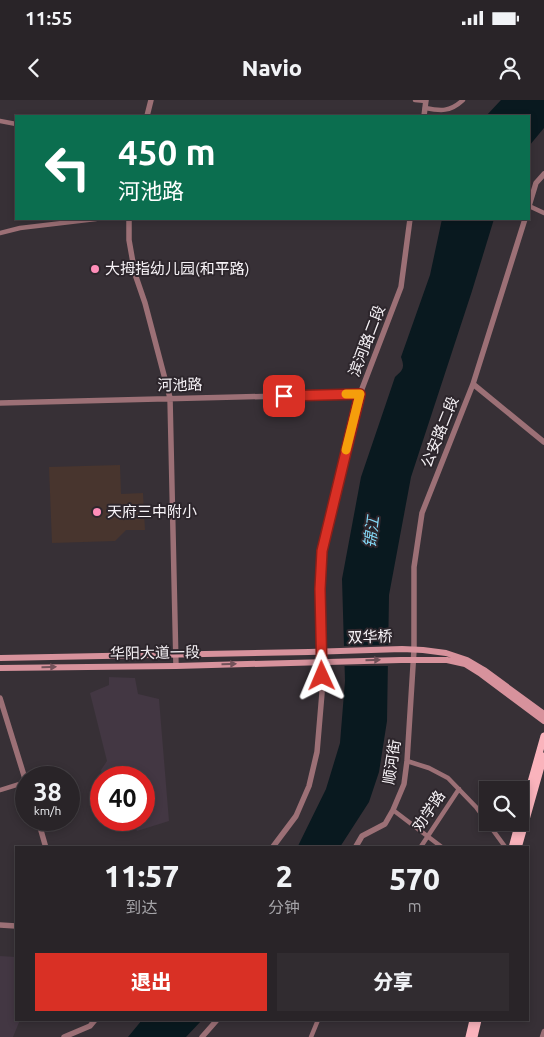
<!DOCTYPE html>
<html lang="zh">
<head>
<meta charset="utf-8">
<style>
	body { margin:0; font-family:Ubuntu,"Noto Sans SC",sans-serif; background:#312c30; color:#f1f3f6; height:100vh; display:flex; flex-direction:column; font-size:19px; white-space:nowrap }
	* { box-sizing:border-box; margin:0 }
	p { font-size:16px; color:#a5a4a8 }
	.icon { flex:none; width:28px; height:28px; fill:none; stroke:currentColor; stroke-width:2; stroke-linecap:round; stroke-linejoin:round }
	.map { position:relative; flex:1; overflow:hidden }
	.drawer { position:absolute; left:15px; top:746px; width:514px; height:175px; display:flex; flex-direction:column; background:#292428; border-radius:0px; box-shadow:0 2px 8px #0003,0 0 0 1px #454145 }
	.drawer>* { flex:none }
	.top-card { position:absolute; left:15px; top:15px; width:515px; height:105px; border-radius:0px; box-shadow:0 2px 8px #0003,0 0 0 1px #454145; background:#0b6e4f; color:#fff; overflow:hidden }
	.tools { position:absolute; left:479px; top:681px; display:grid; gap:10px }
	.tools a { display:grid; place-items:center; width:50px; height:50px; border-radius:0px; background:#292428; box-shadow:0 2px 8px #0003,0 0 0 1px #454145; font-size:25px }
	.speed { position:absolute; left:15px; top:666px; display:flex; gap:10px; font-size:25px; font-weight:700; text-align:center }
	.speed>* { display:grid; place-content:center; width:65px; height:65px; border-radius:50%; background:#292428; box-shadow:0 2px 8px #0003,0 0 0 1px #454145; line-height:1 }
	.speed small { font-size:12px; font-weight:400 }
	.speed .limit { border:8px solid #d22; background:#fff; color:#111 }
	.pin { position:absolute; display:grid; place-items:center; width:42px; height:42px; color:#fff; margin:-21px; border-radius:10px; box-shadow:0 2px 8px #0006 }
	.me { position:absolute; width:55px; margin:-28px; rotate:359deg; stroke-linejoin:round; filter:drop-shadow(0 0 4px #0008) }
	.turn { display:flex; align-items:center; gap:18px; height:105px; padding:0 20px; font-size:22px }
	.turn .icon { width:65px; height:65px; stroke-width:2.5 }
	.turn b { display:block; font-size:35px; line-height:42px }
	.eta { display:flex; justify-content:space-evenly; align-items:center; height:85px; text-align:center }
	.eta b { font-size:30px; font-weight:800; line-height:35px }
	.action { display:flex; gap:10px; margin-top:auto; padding:10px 20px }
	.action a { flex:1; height:58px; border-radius:0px; background:#d93025; color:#fff; font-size:20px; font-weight:800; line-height:58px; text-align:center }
	.action a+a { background:#312c30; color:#f1f3f6 }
	.status { display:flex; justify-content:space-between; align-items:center; height:35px; padding:0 25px; background:#292428; direction:ltr }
	.status svg { height:14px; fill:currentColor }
	header { display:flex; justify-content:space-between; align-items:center; height:65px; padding:0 20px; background:#292428; font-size:22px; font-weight:800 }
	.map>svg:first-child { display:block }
</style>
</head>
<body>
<div class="status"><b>11:55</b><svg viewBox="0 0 49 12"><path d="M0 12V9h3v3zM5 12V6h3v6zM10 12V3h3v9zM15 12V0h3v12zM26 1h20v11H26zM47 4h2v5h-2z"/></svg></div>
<header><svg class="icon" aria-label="back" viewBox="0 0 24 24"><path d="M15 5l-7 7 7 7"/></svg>Navio<svg class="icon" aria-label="person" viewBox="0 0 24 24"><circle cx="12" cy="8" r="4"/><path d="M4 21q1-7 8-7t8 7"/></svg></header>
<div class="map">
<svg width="544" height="937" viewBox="0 0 544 937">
	<rect width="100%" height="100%" fill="#373036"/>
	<path fill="#433743" d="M109,577L135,578L138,594L159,599L169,721L137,731L131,720H144V678L103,677L101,670L107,661L90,593L109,585Z
		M0,856L16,857V920H20L13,937H0Z"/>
	<path fill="#48352e" d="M120,365L121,394L143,393L145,430H126L115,441L52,443L49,367Z"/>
	<path fill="#09191f" d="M501,0H544V28L529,46V16H486Z
		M442,119H494L472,191L411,377L389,495L387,621L379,672L369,702L340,747L297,748L326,689L340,643L345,581L342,479L361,377L395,277C403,270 405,268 401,257L430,175Z
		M142,920H202L186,937H128Z"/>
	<path fill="#373036" d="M390,545V566H342L341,546Z"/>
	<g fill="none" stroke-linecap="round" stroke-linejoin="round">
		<path stroke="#9c7076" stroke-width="4.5" d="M415,0L426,1
			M425,8C441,11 450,12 463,0
			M0,21L16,24
			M529,106L544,113
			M0,133L20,128L96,119
			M407,661L429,668L448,678L476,707L506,748
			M0,690L26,682
			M393,710L443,748
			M420,748L459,689
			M311,937L318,920
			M542,937L544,931"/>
		<path stroke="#9c7076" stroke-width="5.5" d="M147,16L151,0
			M424,16L426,0
			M529,106L536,83L544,74
			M129,119V140L135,174L145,203L170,298L176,566
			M473,284L544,342
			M0,303L360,294
			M0,598L26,682
			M38,720L46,748
			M272,748L296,716L309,686L317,652L322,593L320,489L322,451L360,294L401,187L410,119
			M355,748L362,736L385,724L393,710L404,684L407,661L414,550V467L422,413L473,284L525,119
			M0,825L16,826
			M64,937L90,926L95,920
			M202,937L217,920"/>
		<path stroke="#d7929c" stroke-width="6" d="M0,558L309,552L402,549L423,550L446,553L467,560L484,570L544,614
			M0,568L176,566L401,560H447L465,564L481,574L544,621"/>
		<path stroke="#fab3bc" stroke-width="7" d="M520,721L544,636
			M512,748L519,722
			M518,748L544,656
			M469,937L473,920
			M474,937L478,920"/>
	</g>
	<defs><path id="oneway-solid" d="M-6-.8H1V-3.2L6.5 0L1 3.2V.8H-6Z" transform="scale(1.25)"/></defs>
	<g fill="#715159">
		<use href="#oneway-solid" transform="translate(373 560) rotate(-1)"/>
		<use href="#oneway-solid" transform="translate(229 564) rotate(-2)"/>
		<use href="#oneway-solid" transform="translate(49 567) rotate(-1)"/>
	</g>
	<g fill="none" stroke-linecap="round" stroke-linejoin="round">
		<defs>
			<path id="route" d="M284,296L360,294L322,451L320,489L322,576"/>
		</defs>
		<use href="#route" stroke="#8d1f18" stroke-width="12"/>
		<use href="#route" stroke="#d93025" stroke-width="9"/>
		<path stroke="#f59e0b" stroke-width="9" d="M346,294H360L346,350"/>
	</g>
	<g fill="#ff8eb9" stroke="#2d262c" stroke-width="2">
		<circle cx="95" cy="169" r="5"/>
		<circle cx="97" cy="412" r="5"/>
	</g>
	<g text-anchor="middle" stroke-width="4" stroke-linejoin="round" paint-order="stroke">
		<g font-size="15" fill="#f7f3f7" stroke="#2d262c" text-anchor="start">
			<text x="105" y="174">大拇指幼儿园(和平路)</text>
			<text x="107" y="417">天府三中附小</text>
		</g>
		<g font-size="15" fill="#f7f3f7" stroke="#2d262c">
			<text transform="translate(367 241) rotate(-69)" y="5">滨河路二段</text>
			<text transform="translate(180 285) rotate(-1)" y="5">河池路</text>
			<text transform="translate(440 332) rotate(-68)" y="5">公安路二段</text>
			<text transform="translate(370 537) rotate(-2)" y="5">双华桥</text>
			<text transform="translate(155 553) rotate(-1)" y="5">华阳大道一段</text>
			<text transform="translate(392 662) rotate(-81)" y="5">顺河街</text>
			<text transform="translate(429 711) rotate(-56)" y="5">劝学路</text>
		</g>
		<g font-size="16" font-style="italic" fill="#84d8f6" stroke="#2d262c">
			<text transform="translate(371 432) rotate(-83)" y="6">锦江</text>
		</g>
	</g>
</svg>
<div class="tools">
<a><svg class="icon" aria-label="search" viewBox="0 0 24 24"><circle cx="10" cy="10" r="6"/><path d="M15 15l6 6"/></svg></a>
</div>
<div class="speed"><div>38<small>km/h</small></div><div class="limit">40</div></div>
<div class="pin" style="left:284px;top:296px;background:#d93025"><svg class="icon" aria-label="arrive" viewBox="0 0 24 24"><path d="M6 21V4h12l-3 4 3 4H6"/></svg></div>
<svg class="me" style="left:322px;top:576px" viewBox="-20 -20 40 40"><path d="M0-17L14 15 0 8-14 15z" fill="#d93025" stroke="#fff" stroke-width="4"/></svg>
<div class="top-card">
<div class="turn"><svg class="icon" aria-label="left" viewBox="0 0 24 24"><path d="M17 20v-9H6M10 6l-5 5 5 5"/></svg><div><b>450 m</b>河池路</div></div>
</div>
<section class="drawer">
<div class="eta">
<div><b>11:57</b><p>到达</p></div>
<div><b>2</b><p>分钟</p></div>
<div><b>570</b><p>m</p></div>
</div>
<div class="action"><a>退出</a><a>分享</a></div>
</section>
</div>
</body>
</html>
